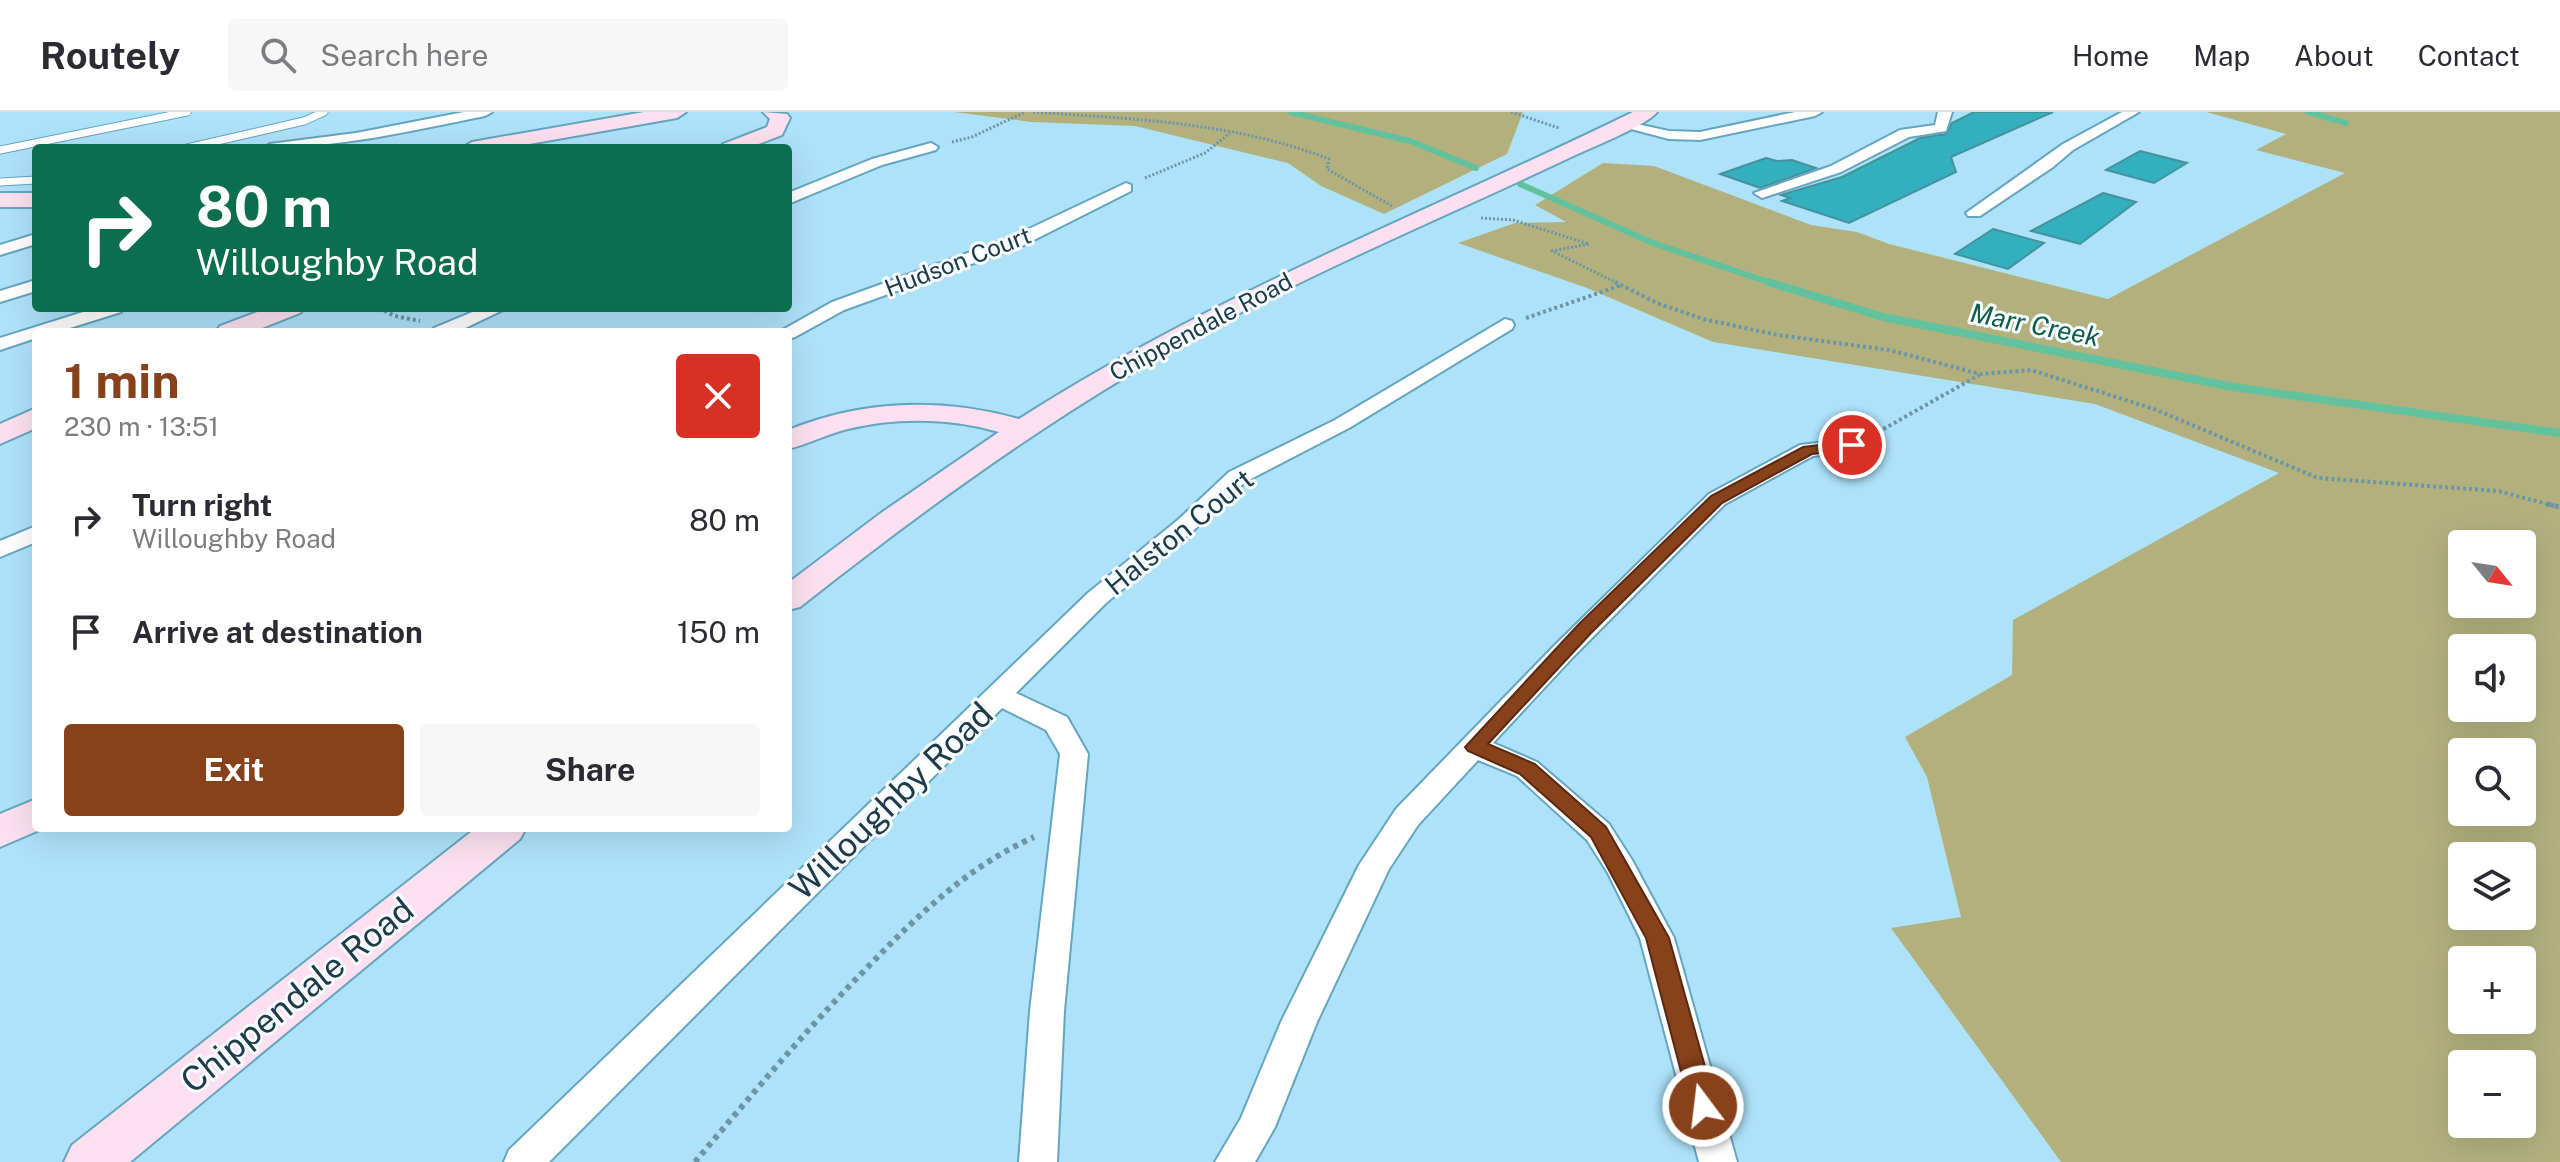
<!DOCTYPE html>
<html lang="en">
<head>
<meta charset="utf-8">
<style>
	body { margin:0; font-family:"Public Sans",sans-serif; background:#f7f7f7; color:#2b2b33; height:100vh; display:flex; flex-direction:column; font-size:30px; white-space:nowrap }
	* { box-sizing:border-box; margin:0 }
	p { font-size:26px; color:#7c7c81 }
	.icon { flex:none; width:44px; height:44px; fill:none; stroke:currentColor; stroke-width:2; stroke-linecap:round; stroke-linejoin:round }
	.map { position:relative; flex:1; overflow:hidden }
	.side { position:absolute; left:32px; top:216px; width:760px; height:504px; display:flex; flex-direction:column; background:#fff; border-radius:8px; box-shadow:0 8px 32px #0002 }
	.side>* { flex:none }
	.banner { position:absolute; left:32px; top:32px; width:760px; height:168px; border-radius:8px; box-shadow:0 8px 32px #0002; background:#0b6e4f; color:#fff; overflow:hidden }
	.needle { width:52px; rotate:120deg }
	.tools { position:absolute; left:2448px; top:418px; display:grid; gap:16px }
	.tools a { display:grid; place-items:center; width:88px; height:88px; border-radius:8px; background:#fff; box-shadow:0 8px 32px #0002; font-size:40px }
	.pin { position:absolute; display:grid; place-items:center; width:68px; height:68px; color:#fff; margin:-34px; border:4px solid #fff; border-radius:50%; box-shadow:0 2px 8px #0007 }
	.me { position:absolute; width:88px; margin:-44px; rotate:345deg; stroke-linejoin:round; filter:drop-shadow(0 0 6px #0008) }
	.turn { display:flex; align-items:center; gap:28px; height:168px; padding:0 32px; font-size:36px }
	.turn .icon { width:104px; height:104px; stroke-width:2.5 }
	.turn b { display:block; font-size:56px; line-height:68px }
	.round { display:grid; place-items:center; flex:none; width:84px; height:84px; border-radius:8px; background:#f7f7f7 }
	.headline { display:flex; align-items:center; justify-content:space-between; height:136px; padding:0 32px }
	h1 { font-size:48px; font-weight:700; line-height:60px; color:#87411b }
	.primary-button { display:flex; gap:16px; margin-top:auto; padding:16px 32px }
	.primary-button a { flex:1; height:92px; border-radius:8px; background:#87411b; color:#fff; font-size:32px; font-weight:700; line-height:92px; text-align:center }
	.primary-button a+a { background:#f7f7f7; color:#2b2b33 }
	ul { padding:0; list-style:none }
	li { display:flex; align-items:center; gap:24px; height:112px; padding:0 32px }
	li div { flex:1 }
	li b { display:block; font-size:30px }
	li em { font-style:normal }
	header { display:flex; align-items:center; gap:48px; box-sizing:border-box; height:112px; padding:0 40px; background:#fff; border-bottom:2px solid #e1e1e2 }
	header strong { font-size:38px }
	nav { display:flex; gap:44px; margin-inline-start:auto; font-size:28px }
	.search { width:560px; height:72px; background:#f7f7f7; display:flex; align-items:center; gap:20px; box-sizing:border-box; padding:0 28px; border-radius:8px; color:#7c7c81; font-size:30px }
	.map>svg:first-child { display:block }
</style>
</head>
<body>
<header>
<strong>Routely</strong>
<div class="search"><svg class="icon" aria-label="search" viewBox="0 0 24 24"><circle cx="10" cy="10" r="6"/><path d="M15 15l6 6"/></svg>Search here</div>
<nav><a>Home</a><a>Map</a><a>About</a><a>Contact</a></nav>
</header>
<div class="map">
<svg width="2560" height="1050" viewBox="0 0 2560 1050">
	<rect width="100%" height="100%" fill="#aee2f9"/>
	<path fill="#b2b17e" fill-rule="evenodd" d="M954,0H1523L1507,42L1384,102L1321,74L1288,51L1135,14L1031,10Z
		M2206,0H2560V1050H2061L1891,816L1961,805L1927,665L1905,625L2012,563L2013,508L2279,361L2095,292L1713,230L1587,176L1458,131L1515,111L1566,110L1535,93L1603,51L1654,54L1811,113L1857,120L1889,132L2108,187L2345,61L2256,38L2286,22ZM2462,432H2522V492H2462ZM2462,536H2522V596H2462ZM2462,640H2522V700H2462ZM2462,744H2522V804H2462ZM2462,848H2522V908H2462ZM2462,952H2522V1012H2462Z"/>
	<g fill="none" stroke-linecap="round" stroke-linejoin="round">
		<path stroke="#61c29d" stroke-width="6" d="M1290,0L1410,29L1476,56
			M2308,0L2346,11
			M1520,72L1653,131L1774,172"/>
		<path stroke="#61c29d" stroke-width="8" d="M1768,170L1883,205L2233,275L2560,321"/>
	</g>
	<path fill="#33afbe" stroke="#45929d" stroke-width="2" d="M1974,0H2053L1951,45L1956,60L1849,111L1782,89L1790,86L1781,83L1842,65L1920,26L1946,22L1952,11Z
		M2140,39L2187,51L2154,71L2106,58Z
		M1766,46L1777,49L1792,48L1816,56L1760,76L1720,62Z
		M2103,81L2136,90L2080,132L2031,119Z
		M1993,117L2044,131L2008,157L1955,142Z"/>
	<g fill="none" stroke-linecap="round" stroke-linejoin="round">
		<defs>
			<path id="lane" d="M187,36L304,9L324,0
				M0,38L187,0
				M0,70L36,68"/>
			<path id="street" d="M464,0H492L485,4C411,19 338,36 263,36L270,32L356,21Z
				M1795,0H1822L1815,4L1700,28L1669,27L1616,13L1623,9L1669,19L1700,20Z
				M1938,0H1952L1946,19L1909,25L1841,60L1768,84L1762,86L1754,81L1831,54L1900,18L1935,13Z
				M2122,0H2139L2073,38L2053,55L1980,104H1968L1966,101L2063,32Z
				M931,31L938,35L936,38L882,53L788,92V81L872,47Z
				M1126,71L1131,73V79L1024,133L844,198L795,225L788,227V220H779L832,190L1012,125Z
				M36,122V132L0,143V133Z
				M36,168V179L0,190V179Z
				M96,196H124L121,200L57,220H36V226L0,238V226Z
				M482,196H507L457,220H432L434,216Z
				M1505,207L1512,209L1514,213L1512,217L1349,316L1245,370L1195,417L1106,491L1016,581L1067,605L1088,642L1064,899L1057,1050H1019L1030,899L1060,642L1046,618L1002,596L549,1050H504L509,1038L1088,481L1179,407L1229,360L1335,308Z
				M1852,327L1863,333L1860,338L1813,344L1725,392L1573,545L1493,631L1537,650L1609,712L1632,748L1674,826L1737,1050H1699L1640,826L1608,761L1587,728L1517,664L1478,648L1418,713L1389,757L1317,910L1275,1015L1255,1050H1215L1241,1006L1281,910L1359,753L1396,697L1555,533L1709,382L1800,333Z
				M36,414V430L0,445V429Z"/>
			<path id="secondary" d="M644,0H686L677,6L506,36H462L472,30Z
				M763,0L787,2L790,6L782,23L748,36H720L723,32L767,15L770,7Z
				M1633,0H1657C1645,15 1587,37 1567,47C1457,99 1345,146 1238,202C1081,283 938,386 800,495L788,498V471L881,401L999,320C951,306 896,305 848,317C827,322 809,332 788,337V318C862,288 942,285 1019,307C1216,181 1424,102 1633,0Z
				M0,81H36V95H0Z
				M268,196H304L300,201L252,220H216L220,214Z
				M36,296V316L0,332V312Z
				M36,687V716H44L0,735V702Z
				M476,716H526L520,727L130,1050H64L72,1033Z"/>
		</defs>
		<use href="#lane" stroke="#64a5c0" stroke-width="9"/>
		<use href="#street" stroke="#64a5c0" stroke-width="4"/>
		<use href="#secondary" stroke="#64a5c0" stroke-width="4"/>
		<path stroke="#6c95a6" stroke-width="3" stroke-dasharray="2 2" stroke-linecap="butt" d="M1033,0C1134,7 1233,10 1329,47L1327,57L1392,94
			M1511,0L1559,16
			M952,30L972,25L1025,0
			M1145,66L1205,41L1230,21
			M1481,106L1513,108L1589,132L1552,139L1619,172"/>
		<path stroke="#6c95a6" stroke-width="4" stroke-dasharray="3 3" stroke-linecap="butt" d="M1615,170L1657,191L1703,207L1778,223L1889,238L1980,262L2031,258L2154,297L2318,366L2498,379L2555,394
			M379,196L395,204L420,209
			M1526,206L1622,173
			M1873,323L1979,263"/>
		<path stroke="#6c95a6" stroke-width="5" stroke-dasharray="4 4" stroke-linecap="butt" d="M2547,392L2560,395"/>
		<path stroke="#6c95a6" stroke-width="6" stroke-dasharray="5 5" stroke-linecap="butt" d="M695,1050C749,986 803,921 862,861C914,807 965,756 1034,725"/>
		<use href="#lane" stroke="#fff" stroke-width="7"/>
		<use href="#street" fill="#fff" fill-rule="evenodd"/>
		<use href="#secondary" fill="#fce0ef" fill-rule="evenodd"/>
	</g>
	<path fill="#87411b" stroke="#582a12" stroke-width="2" d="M1852,329L1860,333L1858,337L1812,342L1722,391L1592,520L1488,632L1535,652L1606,715L1669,826L1716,994L1712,1002L1703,1005L1694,1002L1690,994L1646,826L1591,725L1520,662L1468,639L1465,635L1579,512L1711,384L1803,335Z"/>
	<g text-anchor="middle" stroke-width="6" stroke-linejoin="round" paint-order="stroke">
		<g font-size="24" fill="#203b47" stroke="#f5fbfe">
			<text transform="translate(958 150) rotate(-21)" y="8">Hudson Court</text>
			<text transform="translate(1201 215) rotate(-28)" y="8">Chippendale Road</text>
		</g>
		<g font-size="26" font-style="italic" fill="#0f5d45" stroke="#f5fbfe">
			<text transform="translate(2035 213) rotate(11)" y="9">Marr Creek</text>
		</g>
		<g font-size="28" fill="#203b47" stroke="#f5fbfe">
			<text transform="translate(1179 420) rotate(-39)" y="10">Halston Court</text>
		</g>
		<g font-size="34" fill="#203b47" stroke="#f5fbfe">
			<text transform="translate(891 689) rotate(-44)" y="12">Willoughby Road</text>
			<text transform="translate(297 883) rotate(-39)" y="12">Chippendale Road</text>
		</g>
	</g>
</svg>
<div class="tools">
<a><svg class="needle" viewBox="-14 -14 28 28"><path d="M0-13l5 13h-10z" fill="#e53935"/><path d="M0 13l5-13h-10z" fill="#7c7c81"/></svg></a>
<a><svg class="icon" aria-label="sound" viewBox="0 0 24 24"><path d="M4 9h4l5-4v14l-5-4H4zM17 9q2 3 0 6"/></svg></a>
<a><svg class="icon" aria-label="search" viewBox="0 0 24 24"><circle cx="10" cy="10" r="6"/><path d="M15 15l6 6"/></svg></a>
<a><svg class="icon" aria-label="layers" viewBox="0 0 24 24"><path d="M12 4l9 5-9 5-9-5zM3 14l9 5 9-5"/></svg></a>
<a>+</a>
<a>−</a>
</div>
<div class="pin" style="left:1852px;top:333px;background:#d93025"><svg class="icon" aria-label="arrive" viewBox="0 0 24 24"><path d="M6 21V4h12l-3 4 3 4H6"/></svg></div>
<svg class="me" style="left:1703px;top:994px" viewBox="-20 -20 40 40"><circle r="17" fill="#87411b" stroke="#fff" stroke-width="3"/><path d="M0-11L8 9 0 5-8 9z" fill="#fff"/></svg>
<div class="banner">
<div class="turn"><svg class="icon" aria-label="right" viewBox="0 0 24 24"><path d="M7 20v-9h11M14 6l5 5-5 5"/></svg><div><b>80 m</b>Willoughby Road</div></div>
</div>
<section class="side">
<div class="headline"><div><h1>1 min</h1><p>230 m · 13:51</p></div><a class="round" style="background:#d93025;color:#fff"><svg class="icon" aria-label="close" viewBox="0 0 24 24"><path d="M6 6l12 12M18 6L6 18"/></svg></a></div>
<ul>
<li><svg class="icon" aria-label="right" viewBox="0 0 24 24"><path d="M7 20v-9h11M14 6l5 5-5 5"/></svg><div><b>Turn right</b><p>Willoughby Road</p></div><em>80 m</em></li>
<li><svg class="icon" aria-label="arrive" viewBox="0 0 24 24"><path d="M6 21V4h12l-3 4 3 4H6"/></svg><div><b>Arrive at destination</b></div><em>150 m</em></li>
</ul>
<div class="primary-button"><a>Exit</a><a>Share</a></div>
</section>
</div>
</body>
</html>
